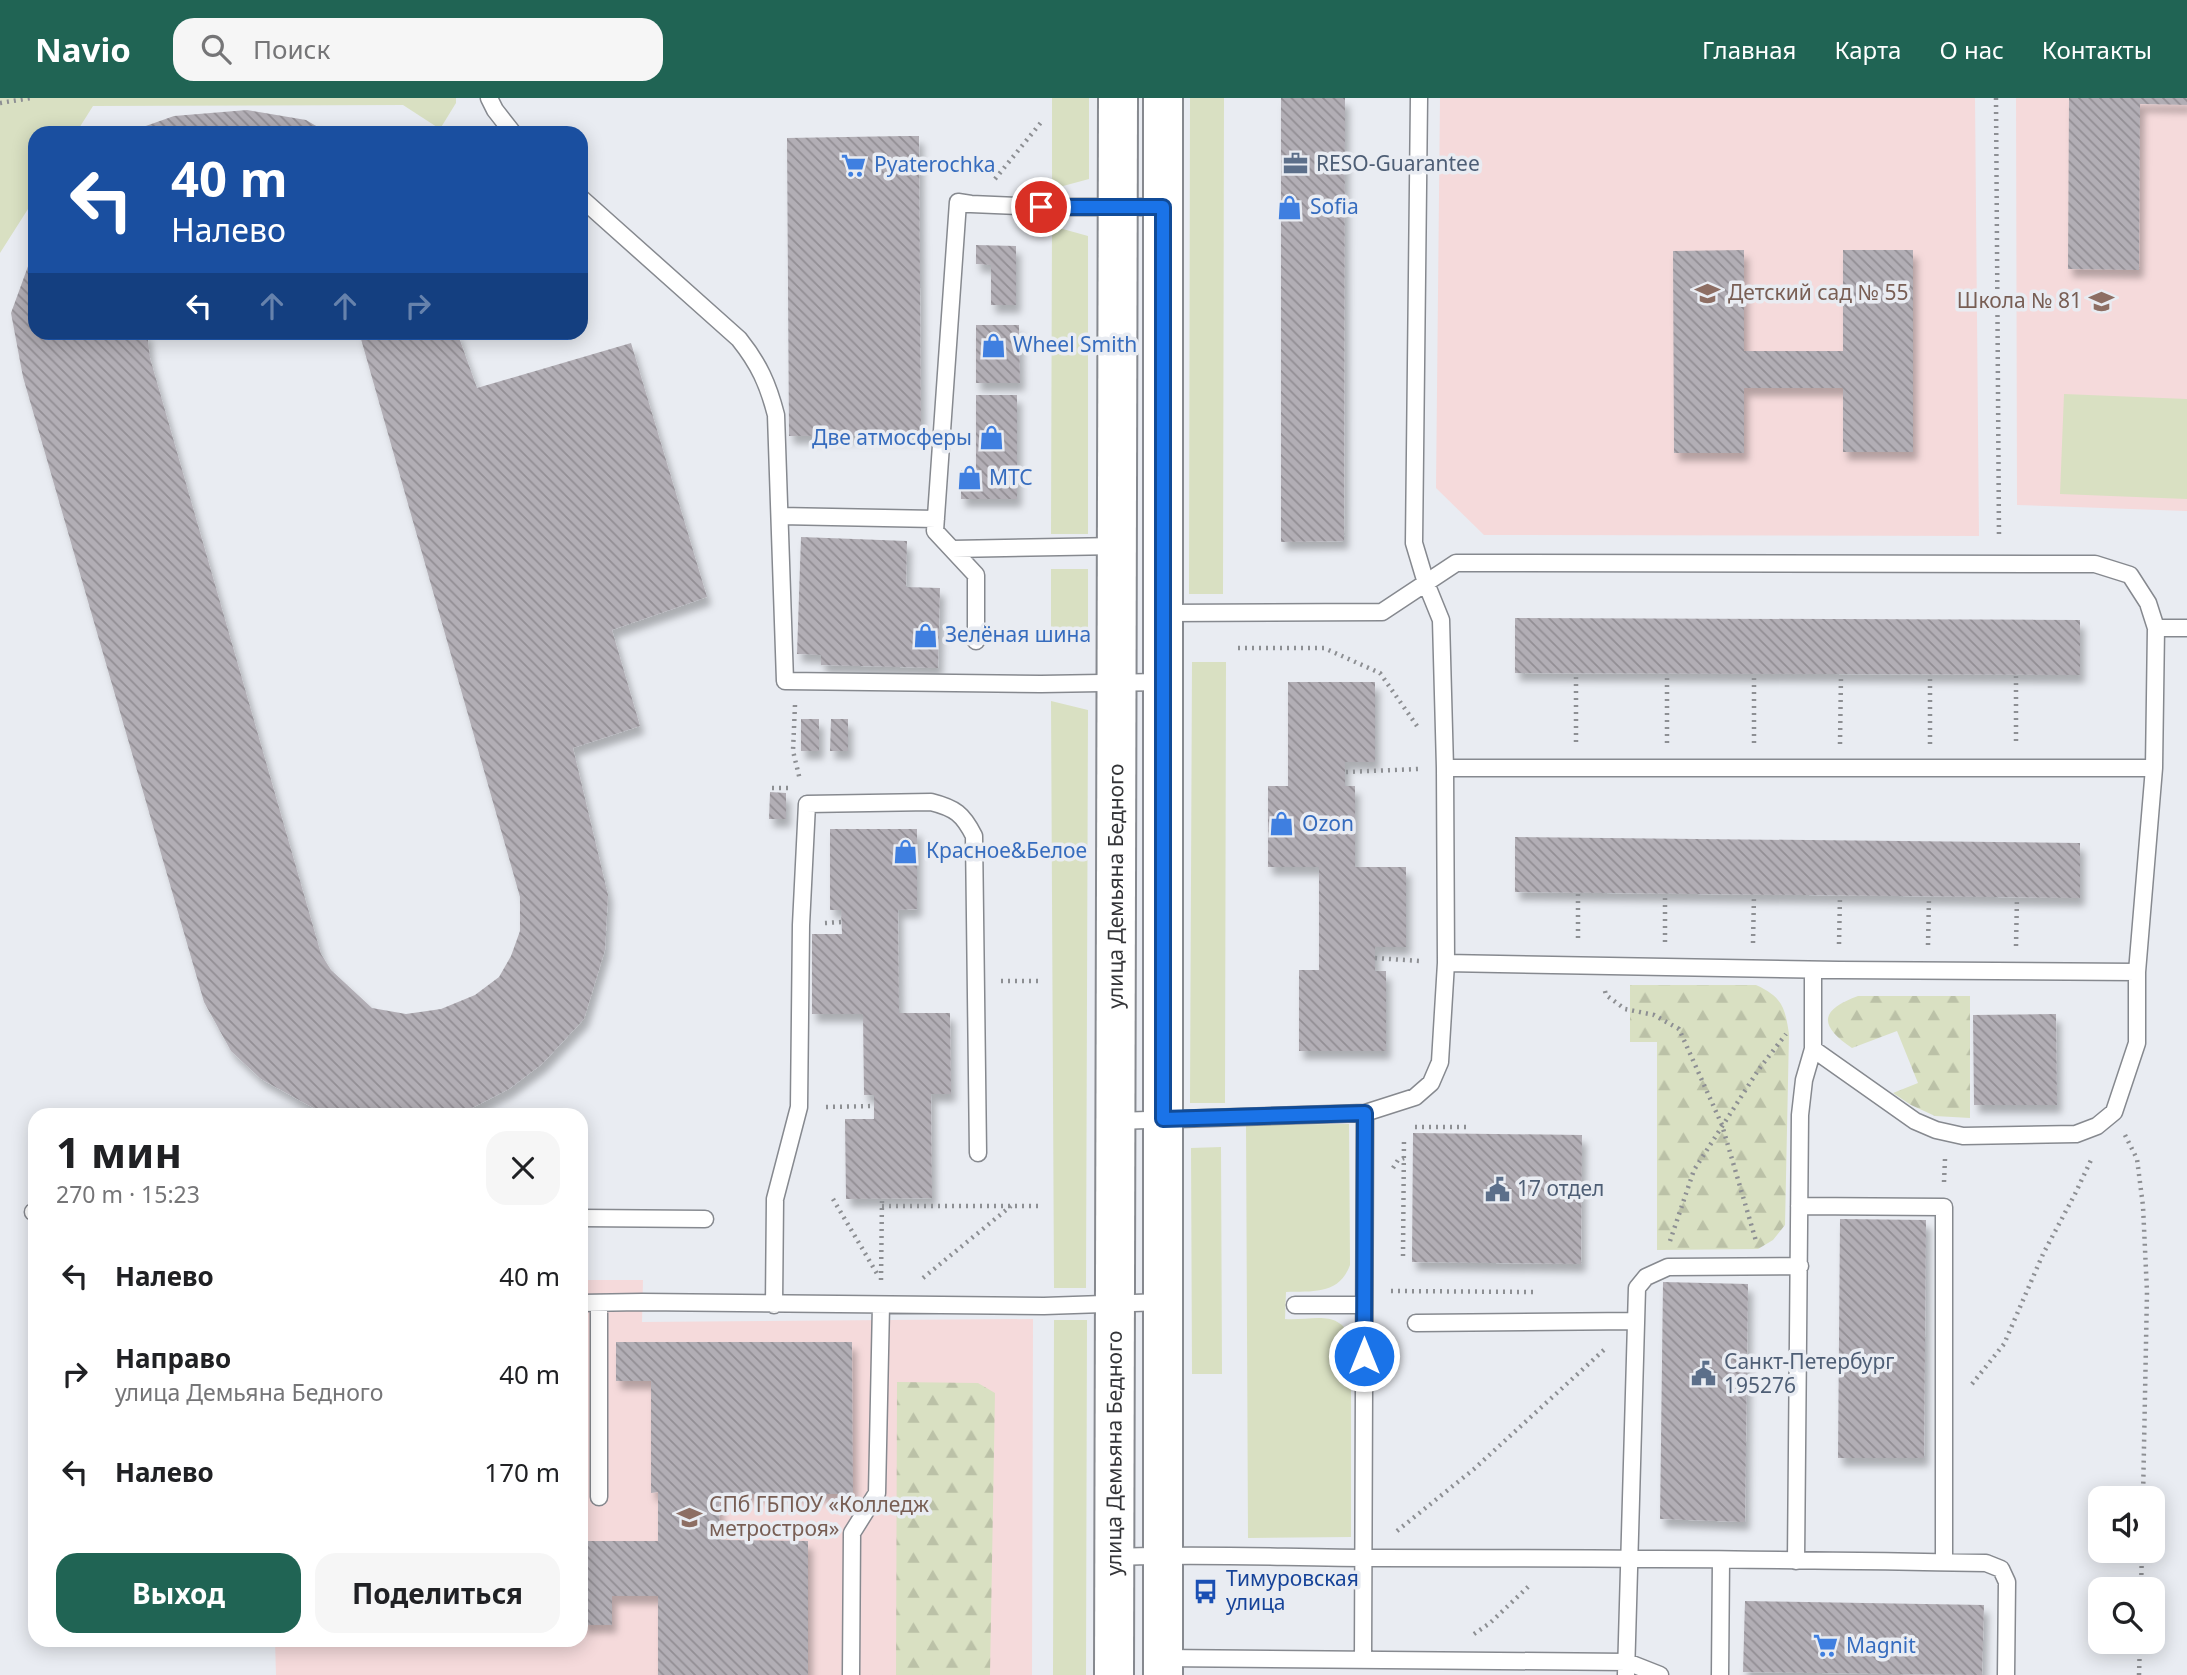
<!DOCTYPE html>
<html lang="ru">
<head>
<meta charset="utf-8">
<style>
	body { margin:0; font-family:"Noto Sans",sans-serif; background:#f6f6f6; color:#202124; height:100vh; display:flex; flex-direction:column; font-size:26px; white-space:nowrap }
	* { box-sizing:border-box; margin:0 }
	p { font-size:23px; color:#757577 }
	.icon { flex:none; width:38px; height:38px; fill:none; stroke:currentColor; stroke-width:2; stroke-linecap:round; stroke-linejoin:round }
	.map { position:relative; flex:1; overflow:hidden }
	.side { position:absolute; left:28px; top:1010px; width:560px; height:539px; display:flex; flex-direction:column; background:#fff; border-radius:21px; box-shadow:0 4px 18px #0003 }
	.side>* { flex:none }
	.top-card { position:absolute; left:28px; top:28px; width:560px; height:214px; border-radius:21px; box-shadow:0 4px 18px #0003; background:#1a4fa0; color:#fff; overflow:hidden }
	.buttons { position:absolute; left:2088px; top:1388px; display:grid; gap:14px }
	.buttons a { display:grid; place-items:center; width:77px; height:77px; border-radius:14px; background:#fff; box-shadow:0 4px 18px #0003; font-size:35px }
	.pin { position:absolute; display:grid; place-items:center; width:60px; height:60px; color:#fff; margin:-30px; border:4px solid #fff; border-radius:50%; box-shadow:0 2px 7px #0007 }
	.me { position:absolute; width:77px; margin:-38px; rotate:0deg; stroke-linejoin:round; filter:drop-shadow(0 0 5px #0008) }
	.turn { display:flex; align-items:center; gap:24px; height:147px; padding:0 28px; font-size:32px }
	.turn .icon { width:91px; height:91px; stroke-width:2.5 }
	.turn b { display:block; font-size:49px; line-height:60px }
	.lanes { display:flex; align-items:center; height:66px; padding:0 28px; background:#0003; justify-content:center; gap:35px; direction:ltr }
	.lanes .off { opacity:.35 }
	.round { display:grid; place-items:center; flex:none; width:74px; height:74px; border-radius:21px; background:#f6f6f6 }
	.head { display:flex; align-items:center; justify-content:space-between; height:119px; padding:0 28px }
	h1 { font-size:42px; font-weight:700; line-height:52px }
	.cta { display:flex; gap:14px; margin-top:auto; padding:14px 28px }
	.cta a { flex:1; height:80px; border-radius:21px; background:#206454; color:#fff; font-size:28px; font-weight:700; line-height:80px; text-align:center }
	.cta a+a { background:#f6f6f6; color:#202124 }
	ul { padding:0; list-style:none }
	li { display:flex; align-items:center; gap:21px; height:98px; padding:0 28px }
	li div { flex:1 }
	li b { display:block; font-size:26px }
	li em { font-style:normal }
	header { display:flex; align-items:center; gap:42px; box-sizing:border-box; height:98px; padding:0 35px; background:#206454; color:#fff }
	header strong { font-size:33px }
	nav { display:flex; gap:38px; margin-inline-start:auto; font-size:24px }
	.search { width:490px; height:63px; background:#f6f6f6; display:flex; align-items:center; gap:18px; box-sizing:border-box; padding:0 24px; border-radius:21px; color:#757577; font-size:26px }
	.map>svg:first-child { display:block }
</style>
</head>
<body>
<header>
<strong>Navio</strong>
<div class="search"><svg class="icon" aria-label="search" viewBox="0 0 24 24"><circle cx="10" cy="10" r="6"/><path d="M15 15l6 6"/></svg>Поиск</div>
<nav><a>Главная</a><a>Карта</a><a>О нас</a><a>Контакты</a></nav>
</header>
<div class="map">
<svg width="2187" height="1577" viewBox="0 0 2187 1577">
	<defs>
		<pattern id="forest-firs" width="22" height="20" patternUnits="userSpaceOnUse" patternTransform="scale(1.75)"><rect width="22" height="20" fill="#d9e0c2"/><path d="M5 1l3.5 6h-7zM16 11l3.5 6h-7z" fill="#bbc1a7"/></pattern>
		<pattern id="building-back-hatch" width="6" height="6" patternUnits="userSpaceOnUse" patternTransform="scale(1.75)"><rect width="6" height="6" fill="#b2aeb5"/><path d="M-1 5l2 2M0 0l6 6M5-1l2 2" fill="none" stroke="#928e94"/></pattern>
		<filter id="shadow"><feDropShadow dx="4.5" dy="8" stdDeviation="3.5" flood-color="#0004"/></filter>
	</defs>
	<rect width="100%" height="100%" fill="#e9ecf2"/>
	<path fill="#f5dadb" d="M1440,0H1975L1979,438L1484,437L1436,390Z
		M2016,0H2187V413L2017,407Z
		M581,1182H643L642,1224L1033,1221L1032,1577H276L275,1542H581Z"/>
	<path fill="#d9e0c2" d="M0,0H456V5L440,31L403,7L93,8L76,35H35V100L0,155Z
		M1052,0H1089V81L1052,91Z
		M1190,0H1224L1223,496H1189Z
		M1052,128L1088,138V436H1051Z
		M2064,296L2187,301V401L2060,396Z
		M1051,471H1088V541H1051Z
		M1192,564H1226L1225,1005H1190Z
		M1051,603L1088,612L1086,1190H1054Z
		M1349,1026L1350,1167C1339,1197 1313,1193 1286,1194L1285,1221C1312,1223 1339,1210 1351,1241V1439L1248,1440L1246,1027Z
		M1221,1049L1222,1276H1192L1191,1050Z
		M1054,1222H1087L1086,1577H1053Z"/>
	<path fill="url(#forest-firs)" d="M1630,887H1756C1782,899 1785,909 1789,936L1785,1127L1773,1142L1758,1151L1657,1152V944H1630Z
		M1858,898H1970V1020L1935,1018L1911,1007L1893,995L1918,985L1897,933L1852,950C1818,927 1820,912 1858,898Z
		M897,1284L978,1285L995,1295L990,1577H896Z"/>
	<path fill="url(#building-back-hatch)" filter="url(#shadow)" d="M1281,0H1345L1344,443L1281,444Z
		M2069,0H2187V7L2140,6L2139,172L2068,171Z
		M247,12L306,22L328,35H126L174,18Z
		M905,38H919L921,337L789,338L787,40Z
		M976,147L1016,148V207H991V167L976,166Z
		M35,149V234H147L150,260L321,856L331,872L372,910L406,916L441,911L475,897L499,879L511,858L520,833V799L359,234H457L477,290L631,245L707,499L612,532L640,628L573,650L608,797L605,852L584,921L542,966L509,991L468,1012L447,1017H340L319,1013L261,981L231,953L204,904L23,279L11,215Z
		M1744,152V253H1843V152H1913V354H1843V290H1744V355H1674L1673,153Z
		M976,227H1019L1020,285H976Z
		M976,297H1017V401H961V372H976Z
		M801,439L907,443L906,489L940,490L938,570L821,567V557L797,556Z
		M1515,520L2080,522V577L1515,575Z
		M1288,584H1375V664H1345V688H1355V769H1406V849H1375V873H1386V953H1299V872H1319V769H1268V688H1288Z
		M801,621H819V653H801Z
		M831,621H848V653H830Z
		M770,694L786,695V721H769Z
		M830,731H917V811L898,812L899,915H950L951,996H931L932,1100L846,1101L845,1021H874V997H864L863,916H812V836H842L841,812H830Z
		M1515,739L2080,745V800L1515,794Z
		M2056,916L2057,1007H1974L1973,917Z
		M1413,1035L1582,1037L1581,1166L1412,1164Z
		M1840,1121L1926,1122L1924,1360H1838Z
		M1663,1184L1748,1186L1745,1424L1660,1421Z
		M616,1244H852L853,1396H719L720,1442L808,1443V1577H658V1498H612V1527H581V1443H658V1394L651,1395V1283H616Z
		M1745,1503L1984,1507L1982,1577L1743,1574Z"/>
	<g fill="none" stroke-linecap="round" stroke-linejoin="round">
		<defs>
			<path id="service" d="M489,0L495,12L513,35
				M581,100L739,241C759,266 768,286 776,317L785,583L1041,586L1162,584
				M780,418L936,421
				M952,451L1118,448
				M1162,515L1382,514L1456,465L2095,466L2130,477L2148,505L2156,530H2187
				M976,543V477L935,433L958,104L971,106L1041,109H1163
				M1445,670H2154
				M1446,865L1839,872L2137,874
				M1813,951V872
				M1116,1023L1365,1015L1415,999L1431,985L1440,964L1446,865L1445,670L1441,522L1426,485L1414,445L1419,0
				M1799,1108L1944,1109V1464
				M33,1114H35
				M581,1120L705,1121
				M581,1205L642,1204L1044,1208L1163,1204
				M599,1205V1399
				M774,1207L775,1101L799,1009L801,827L807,706L931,704C955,710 963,716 974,738L978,1055
				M1295,1207H1364
				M1416,1225L1636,1223
				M1115,1459C1203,1455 1291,1460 1379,1460C1581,1460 1784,1461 1986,1465L2001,1471L2007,1484L2006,1577
				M1796,1463L1800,1017L1804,982L1813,951L1915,1023L1936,1032L1963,1038L2076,1036L2097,1028L2114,1014L2137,945V874L2154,670L2156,530
				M1163,1560L1627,1564L1660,1577
				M1363,1562L1365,1015
				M851,1577L852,1435L877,1395L881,1207
				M1626,1577L1637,1190L1646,1179L1668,1169L1800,1168
				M1720,1577L1721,1462"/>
			<g id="tertiary">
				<path d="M1163,0V1577"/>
				<path id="s1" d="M1114,1577L1118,0"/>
			</g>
		</defs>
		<use href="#service" stroke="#86898f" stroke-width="19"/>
		<use href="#tertiary" stroke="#86898f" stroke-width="42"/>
		<path stroke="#8d8f93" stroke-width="4.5" stroke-dasharray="2 5" stroke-linecap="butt" d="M1996,0L1999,441
			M0,5L31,0
			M995,81L1043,22
			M1238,550H1324L1380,575L1417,628
			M795,607L793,653L800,682
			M2016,643V577
			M1576,644V575
			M1667,645V576
			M1754,645V576
			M1840,646L1841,577
			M1930,646V577
			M1346,674L1418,671
			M772,690H788
			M825,825L842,824
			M1578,840V795
			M1665,844V796
			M1753,845L1754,797
			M1839,846L1840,798
			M1928,847L1929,799
			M2016,848L2017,799
			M1375,860L1420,863
			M1001,883H1042
			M1605,893L1606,897L1625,911L1654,917L1679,931L1722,1027L1756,1143
			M826,1009L874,1008
			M1415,1029H1470
			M2125,1037L2137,1061L2143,1108L2147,1194L2143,1400
			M1393,1070L1398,1062L1404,1060
			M1944,1084L1945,1061
			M833,1101L879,1179
			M882,1108H1043
			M1670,1143L1694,1072L1759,971L1786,936
			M1403,1158L1404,1040
			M923,1180L1011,1108
			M881,1182L882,1101
			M1391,1193L1533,1194
			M1972,1286L2004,1246L2043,1156L2075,1096L2092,1060
			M1397,1433L1474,1371L1606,1250
			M2141,1491L2142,1452
			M1474,1536L1490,1525L1531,1486
			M2139,1577L2140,1544"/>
		<use href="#service" stroke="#fff" stroke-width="16"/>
		<use href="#tertiary" stroke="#fff" stroke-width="38"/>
	</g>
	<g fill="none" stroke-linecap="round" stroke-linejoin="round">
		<defs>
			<path id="route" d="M1041,109H1163V1021L1365,1015L1364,1258"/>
		</defs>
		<use href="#route" stroke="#114b97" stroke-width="18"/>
		<use href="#route" stroke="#1a73e8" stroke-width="12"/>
	</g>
	<defs>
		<symbol id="office-bare" viewBox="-9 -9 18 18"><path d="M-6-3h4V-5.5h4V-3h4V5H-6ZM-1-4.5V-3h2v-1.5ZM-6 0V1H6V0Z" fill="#5c6f8a" stroke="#e9ecf2" stroke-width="2.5" paint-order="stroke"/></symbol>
		<symbol id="supermarket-bare" viewBox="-9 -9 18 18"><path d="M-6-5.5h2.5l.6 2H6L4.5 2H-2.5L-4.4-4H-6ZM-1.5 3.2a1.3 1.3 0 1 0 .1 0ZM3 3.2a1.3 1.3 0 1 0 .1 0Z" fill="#3f7fe0" stroke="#e9ecf2" stroke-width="2.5" paint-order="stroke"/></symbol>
		<symbol id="shop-bare" viewBox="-9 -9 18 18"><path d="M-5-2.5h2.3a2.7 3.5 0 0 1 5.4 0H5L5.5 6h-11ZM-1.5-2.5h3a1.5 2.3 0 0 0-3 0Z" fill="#3f7fe0" stroke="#e9ecf2" stroke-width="2.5" paint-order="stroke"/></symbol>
		<symbol id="school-bare" viewBox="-9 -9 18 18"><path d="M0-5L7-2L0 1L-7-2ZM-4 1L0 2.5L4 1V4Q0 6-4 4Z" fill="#8d6e63" stroke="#e9ecf2" stroke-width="2.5" paint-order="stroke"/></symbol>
		<symbol id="civic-bare" viewBox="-9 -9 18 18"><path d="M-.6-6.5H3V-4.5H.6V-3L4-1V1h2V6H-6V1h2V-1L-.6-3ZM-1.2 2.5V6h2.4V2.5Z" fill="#5c6f8a" stroke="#e9ecf2" stroke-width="2.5" paint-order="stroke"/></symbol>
		<symbol id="university-bare" viewBox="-9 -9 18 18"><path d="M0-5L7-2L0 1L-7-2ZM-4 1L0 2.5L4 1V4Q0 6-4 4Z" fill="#8d6e63" stroke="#e9ecf2" stroke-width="2.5" paint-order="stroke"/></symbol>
		<symbol id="bus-bare" viewBox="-9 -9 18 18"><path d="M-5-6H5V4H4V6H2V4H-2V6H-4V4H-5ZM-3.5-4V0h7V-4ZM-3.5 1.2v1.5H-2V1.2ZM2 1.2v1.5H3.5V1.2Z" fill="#1a4fb4" stroke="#e9ecf2" stroke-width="2.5" paint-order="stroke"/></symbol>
	</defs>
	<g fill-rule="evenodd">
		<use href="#office-bare" x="1278" y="48" width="35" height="35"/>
		<use href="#supermarket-bare" x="836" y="50" width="35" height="35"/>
		<use href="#shop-bare" x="1272" y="92" width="35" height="35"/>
		<use href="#school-bare" x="1690" y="178" width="35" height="35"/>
		<use href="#school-bare" x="2084" y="186" width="35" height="35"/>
		<use href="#shop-bare" x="976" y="230" width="35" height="35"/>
		<use href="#shop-bare" x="974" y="322" width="35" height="35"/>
		<use href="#shop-bare" x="952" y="362" width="35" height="35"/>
		<use href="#shop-bare" x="908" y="520" width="35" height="35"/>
		<use href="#shop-bare" x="1264" y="708" width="35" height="35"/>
		<use href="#shop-bare" x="888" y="736" width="35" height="35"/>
		<use href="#civic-bare" x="1480" y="1074" width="35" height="35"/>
		<use href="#civic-bare" x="1686" y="1258" width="35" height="35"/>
		<use href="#university-bare" x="672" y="1402" width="35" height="35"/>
		<use href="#bus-bare" x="1188" y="1476" width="35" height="35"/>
		<use href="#supermarket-bare" x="1808" y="1530" width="35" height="35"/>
	</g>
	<g text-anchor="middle" stroke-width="7" stroke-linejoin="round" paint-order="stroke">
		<g font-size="21" fill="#4e5e75" stroke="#e9ecf2" text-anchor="start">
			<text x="1316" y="73">RESO-Guarantee</text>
			<text x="1517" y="1098">17 отдел</text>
			<text x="1724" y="1271">Санкт-Петербург<tspan x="1724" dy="24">195276</tspan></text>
		</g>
		<g font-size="21" fill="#366cbe" stroke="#e9ecf2" text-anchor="start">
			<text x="874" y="74">Pyaterochka</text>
			<text x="1310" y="116">Sofia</text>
			<text x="1013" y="254">Wheel Smith</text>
			<text x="972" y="347" text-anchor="end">Две атмосферы</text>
			<text x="989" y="387">МТС</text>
			<text x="945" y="544">Зелёная шина</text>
			<text x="1302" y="733">Ozon</text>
			<text x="926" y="760">Красное&amp;Белое</text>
			<text x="1846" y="1555">Magnit</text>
		</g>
		<g font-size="21" fill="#785e54" stroke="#e9ecf2" text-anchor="start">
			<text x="1728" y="202">Детский сад № 55</text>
			<text x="2082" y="210" text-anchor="end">Школа № 81</text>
			<text x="709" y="1414">СПб ГБПОУ «Колледж<tspan x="709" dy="24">метростроя»</tspan></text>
		</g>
		<g font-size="21" fill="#343538" stroke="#e9ecf2">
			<text dy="7" stroke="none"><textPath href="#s1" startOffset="789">улица Демьяна Бедного</textPath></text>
			<text dy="7" stroke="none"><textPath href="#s1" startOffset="222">улица Демьяна Бедного</textPath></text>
		</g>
		<g font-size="21" fill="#164399" stroke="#e9ecf2" text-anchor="start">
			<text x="1226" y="1488">Тимуровская<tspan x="1226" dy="24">улица</tspan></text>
		</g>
	</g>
</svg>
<div class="buttons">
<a><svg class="icon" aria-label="sound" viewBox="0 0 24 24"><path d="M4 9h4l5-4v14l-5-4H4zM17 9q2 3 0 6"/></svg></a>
<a><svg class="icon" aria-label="search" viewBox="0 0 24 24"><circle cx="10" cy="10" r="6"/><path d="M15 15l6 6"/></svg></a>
</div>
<div class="pin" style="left:1041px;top:109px;background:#d93025"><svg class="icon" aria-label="arrive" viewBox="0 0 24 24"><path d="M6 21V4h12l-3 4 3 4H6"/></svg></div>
<svg class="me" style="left:1364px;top:1258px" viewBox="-20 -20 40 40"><circle r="17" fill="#1a73e8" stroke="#fff" stroke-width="3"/><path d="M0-11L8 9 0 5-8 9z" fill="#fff"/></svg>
<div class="top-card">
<div class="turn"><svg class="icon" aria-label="left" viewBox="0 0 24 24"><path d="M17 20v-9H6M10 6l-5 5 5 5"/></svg><div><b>40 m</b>Налево</div></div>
<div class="lanes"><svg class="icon" aria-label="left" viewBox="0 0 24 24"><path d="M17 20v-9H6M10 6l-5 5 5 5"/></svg><svg class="icon off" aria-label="ahead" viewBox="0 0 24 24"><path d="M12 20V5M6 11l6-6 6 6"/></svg><svg class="icon off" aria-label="ahead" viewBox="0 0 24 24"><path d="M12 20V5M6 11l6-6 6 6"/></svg><svg class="icon off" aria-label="right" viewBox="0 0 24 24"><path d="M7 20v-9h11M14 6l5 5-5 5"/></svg></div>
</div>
<section class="side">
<div class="head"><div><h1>1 мин</h1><p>270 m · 15:23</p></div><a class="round"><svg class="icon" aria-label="close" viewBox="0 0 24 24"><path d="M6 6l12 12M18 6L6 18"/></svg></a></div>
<ul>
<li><svg class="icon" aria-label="left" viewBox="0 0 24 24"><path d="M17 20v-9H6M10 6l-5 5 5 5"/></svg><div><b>Налево</b></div><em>40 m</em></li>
<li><svg class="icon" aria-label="right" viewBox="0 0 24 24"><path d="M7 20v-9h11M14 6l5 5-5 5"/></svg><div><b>Направо</b><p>улица Демьяна Бедного</p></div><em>40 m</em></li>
<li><svg class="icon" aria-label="left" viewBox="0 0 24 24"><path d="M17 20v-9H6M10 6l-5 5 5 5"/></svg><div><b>Налево</b></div><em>170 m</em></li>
</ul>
<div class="cta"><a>Выход</a><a>Поделиться</a></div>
</section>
</div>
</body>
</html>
